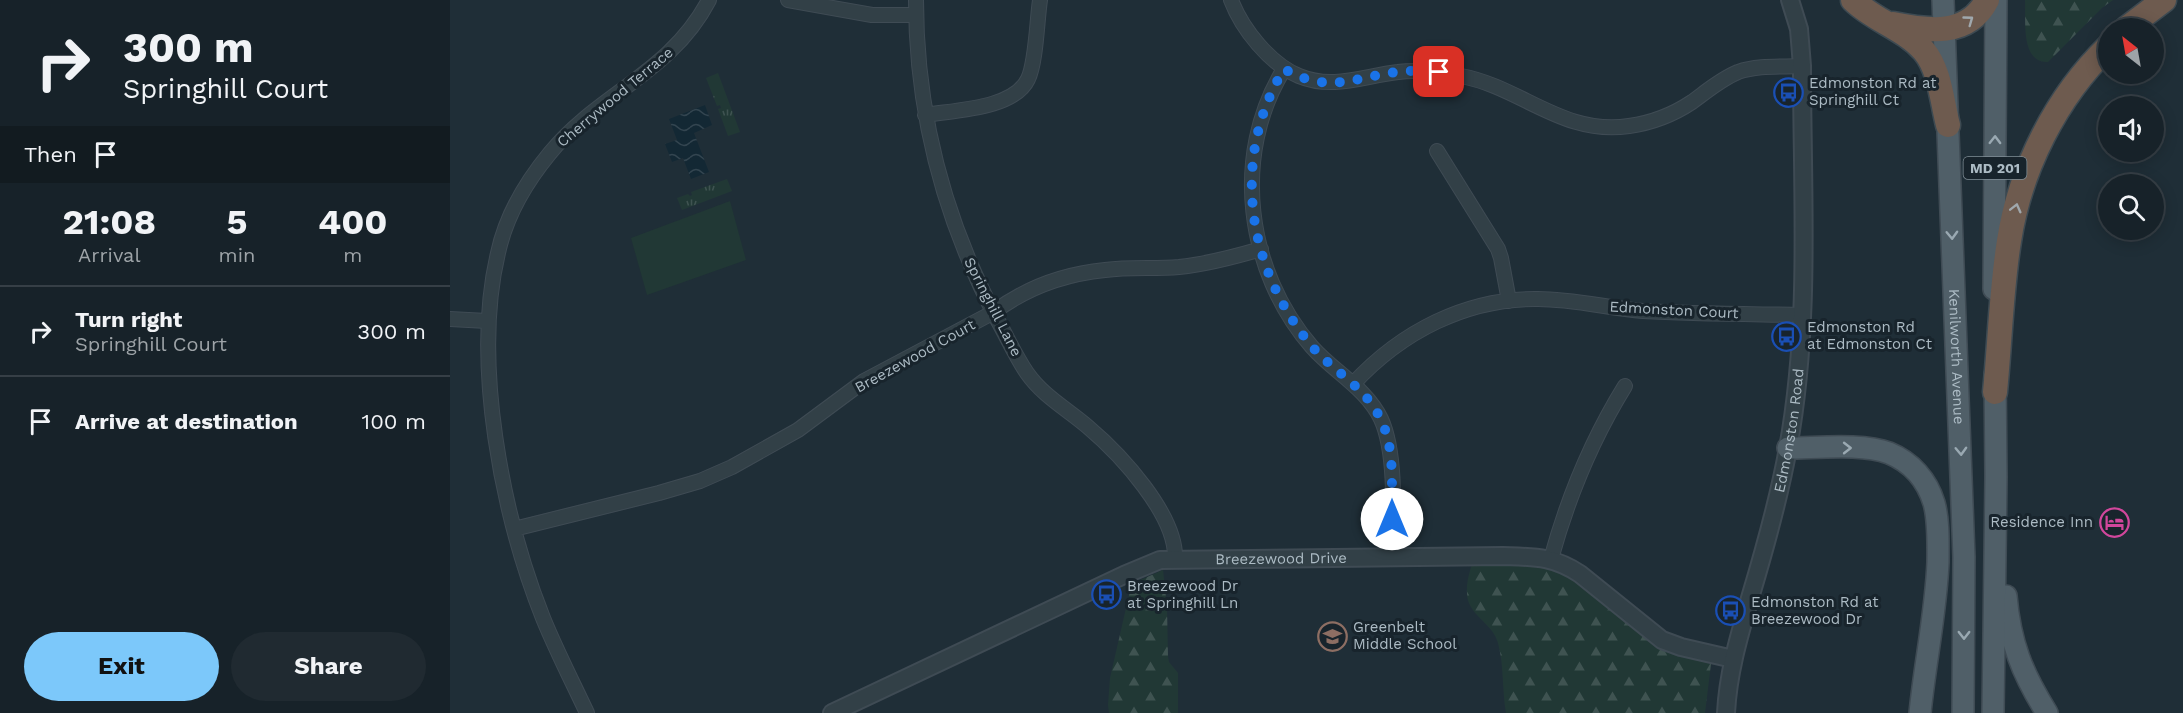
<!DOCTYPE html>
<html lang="en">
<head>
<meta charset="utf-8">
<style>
	body { margin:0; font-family:"Work Sans",sans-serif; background:#202a31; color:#f1f3f6; height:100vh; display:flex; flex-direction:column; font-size:22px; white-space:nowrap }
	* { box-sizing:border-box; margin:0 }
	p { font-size:20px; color:#9ea4a8 }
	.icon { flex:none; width:33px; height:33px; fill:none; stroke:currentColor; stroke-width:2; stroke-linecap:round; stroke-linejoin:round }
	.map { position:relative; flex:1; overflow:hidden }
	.drawer { display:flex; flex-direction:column; background:#172229; width:450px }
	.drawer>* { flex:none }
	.hud { background:#172229; color:#f1f3f6; overflow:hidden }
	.needle { width:39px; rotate:329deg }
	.controls { position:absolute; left:1648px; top:18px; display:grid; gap:12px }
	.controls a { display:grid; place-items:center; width:66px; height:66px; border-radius:50%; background:#172229; box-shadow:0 3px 15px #0003,0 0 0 2px #363f46; font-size:30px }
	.pin { position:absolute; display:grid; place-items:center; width:51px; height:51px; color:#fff; margin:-26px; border-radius:12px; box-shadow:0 3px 9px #0006 }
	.me { position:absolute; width:66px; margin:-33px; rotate:0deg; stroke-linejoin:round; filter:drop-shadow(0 0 4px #0008) }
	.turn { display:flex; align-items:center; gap:21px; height:126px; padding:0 24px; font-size:27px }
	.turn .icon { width:78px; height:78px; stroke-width:2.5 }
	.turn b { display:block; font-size:42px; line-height:51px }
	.then { display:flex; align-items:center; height:57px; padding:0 24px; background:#0003; gap:12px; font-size:22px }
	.eta { display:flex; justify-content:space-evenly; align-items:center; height:102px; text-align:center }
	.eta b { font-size:36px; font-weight:700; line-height:42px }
	.primary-button { display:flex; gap:12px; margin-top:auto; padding:12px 24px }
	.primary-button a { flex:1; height:69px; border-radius:36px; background:#7cc8fa; color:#111; font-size:24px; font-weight:700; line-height:69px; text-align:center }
	.primary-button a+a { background:#202a31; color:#f1f3f6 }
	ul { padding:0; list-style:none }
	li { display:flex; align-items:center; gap:18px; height:90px; padding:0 24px; border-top:2px solid #363f46 }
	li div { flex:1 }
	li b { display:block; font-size:22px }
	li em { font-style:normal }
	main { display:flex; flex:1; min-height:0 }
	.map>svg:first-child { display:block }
</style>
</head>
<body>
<main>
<section class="drawer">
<div class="hud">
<div class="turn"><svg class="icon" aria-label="right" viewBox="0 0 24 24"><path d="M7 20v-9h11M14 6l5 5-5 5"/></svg><div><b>300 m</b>Springhill Court</div></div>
<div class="then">Then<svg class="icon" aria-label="arrive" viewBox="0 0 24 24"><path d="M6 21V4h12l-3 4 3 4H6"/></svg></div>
</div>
<div class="eta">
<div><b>21:08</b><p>Arrival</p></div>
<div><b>5</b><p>min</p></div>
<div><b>400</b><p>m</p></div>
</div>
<ul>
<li><svg class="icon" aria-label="right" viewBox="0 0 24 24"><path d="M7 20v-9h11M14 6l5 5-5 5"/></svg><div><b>Turn right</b><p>Springhill Court</p></div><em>300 m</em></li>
<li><svg class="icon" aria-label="arrive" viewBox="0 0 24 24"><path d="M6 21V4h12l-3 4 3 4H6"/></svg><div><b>Arrive at destination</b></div><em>100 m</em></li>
</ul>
<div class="primary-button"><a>Exit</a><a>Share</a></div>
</section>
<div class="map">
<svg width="1733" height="713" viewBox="0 0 1733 713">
	<defs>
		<pattern id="grass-tufts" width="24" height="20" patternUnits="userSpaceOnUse" patternTransform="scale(1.5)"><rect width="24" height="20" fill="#213835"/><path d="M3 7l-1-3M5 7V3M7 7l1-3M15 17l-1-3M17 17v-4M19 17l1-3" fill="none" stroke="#3f5351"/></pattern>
		<pattern id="forest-firs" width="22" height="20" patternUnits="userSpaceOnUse" patternTransform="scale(1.5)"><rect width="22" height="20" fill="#213835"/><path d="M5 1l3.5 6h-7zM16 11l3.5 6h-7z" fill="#3f5351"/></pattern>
		<pattern id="water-waves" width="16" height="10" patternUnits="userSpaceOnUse" patternTransform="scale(1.5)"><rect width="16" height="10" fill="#132834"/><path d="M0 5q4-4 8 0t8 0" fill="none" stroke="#334550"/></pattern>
	</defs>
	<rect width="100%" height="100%" fill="#1f2e37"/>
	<path fill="url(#grass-tufts)" d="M268,73L290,132L278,136L268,109L271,108L270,105L267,106L256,78Z
		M277,179L282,191L232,210L227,198L238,194L240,196L242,195L241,192Z"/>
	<path fill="url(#forest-firs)" d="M1575,0H1663L1652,8L1598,62C1570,63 1576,20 1575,0Z
		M1024,557H1087L1231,647L1242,658L1261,664L1255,713H1056C1052,690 1054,665 1048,643C1043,623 1017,615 1017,593C1016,581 1021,568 1024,557Z
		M713,570L717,607L718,656L719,662L728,673V713H659L658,705L660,678L679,595V585Z"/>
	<path fill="#213835" d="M280,201L296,260L197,295L181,238Z"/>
	<path fill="url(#water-waves)" d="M255,105L262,125L244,133L259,172L241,179L233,158L222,162L215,144L227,140L219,119Z"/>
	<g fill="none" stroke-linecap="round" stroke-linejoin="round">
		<defs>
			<path id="minor" d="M338,0L422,15H466
				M466,0C466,113 495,222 548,321C558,339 566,357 577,373C593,396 617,409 638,427C670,454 727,515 725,559
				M781,0C792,29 820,64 849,76C883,90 913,76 948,72C969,69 990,72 1011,76C1071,87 1113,136 1179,126C1201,123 1224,114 1242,102C1257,91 1271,79 1288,72C1308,65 1331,67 1352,66
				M834,69C781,155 796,271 862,347C884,372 916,388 931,419C947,454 943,518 942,558
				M475,115C505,110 564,109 578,79C586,63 587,20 590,0
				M987,151L1048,249L1051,258L1059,301
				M0,319L37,321
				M903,384C951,332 1016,298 1088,299C1123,299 1158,308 1193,311C1246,314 1299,314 1353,315
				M64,529L209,493L250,481L282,467L348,430L414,381L544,312C576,288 615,274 655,270C680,267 705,269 729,267C757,264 784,257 811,249
				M1101,559C1118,497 1141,441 1175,386
				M137,713C122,681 106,650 93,618C52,515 22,362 48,253C56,216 76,182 100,153C149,93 221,73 259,0"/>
			<g id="tertiary">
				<path id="s1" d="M382,713L674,575L710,560L1053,556C1084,557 1103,556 1130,574L1212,640L1231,647L1283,659"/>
				<path id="s2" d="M1276,713C1278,673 1289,636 1300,598C1315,548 1329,499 1338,448C1361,323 1352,193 1352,66L1349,29L1340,0"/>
			</g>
			<g id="primary">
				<path id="s3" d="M1493,0L1514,557L1513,713"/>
				<path d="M1544,289L1546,0"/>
				<path d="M1338,448C1367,448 1413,443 1439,453C1461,462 1477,480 1484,503C1489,521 1488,543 1488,562C1486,613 1475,662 1470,713"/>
				<path d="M1556,596C1560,643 1572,673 1597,713"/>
				<path d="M1543,713L1546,477L1545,375"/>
			</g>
			<path id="motorway" d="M1403,0C1423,20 1455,29 1474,51C1490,70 1492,102 1498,125
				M1443,24C1478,31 1518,37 1537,0
				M1677,28L1714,0
				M1545,392C1550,342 1551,291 1559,241C1570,169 1606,97 1659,46"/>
		</defs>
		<use href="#minor" stroke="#3f4b54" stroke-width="16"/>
		<use href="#tertiary" stroke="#3f4b54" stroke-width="20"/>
		<use href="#primary" stroke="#3f4b54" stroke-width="24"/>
		<use href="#motorway" stroke="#3d4a52" stroke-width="27"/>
		<use href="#minor" stroke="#324047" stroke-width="14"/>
		<use href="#tertiary" stroke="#324047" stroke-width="16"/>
		<use href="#primary" stroke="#505f68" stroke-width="21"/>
		<use href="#motorway" stroke="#6e5b4f" stroke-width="24"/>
	</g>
	<defs><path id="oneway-chevron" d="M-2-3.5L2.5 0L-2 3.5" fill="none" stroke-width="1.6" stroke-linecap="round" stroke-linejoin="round" transform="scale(1.5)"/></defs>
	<g stroke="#a0a8ad">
		<use href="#oneway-chevron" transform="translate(1519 20) rotate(-36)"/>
		<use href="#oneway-chevron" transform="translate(1566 208) rotate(-76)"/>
	</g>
	<g stroke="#9aa9b2">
		<use href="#oneway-chevron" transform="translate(1545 140) rotate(-89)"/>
		<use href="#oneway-chevron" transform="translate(1502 235) rotate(88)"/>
		<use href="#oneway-chevron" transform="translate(1397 448)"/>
		<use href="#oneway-chevron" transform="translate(1511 451) rotate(88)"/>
		<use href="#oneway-chevron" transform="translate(1514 635) rotate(90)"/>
	</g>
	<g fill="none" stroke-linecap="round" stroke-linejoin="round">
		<path stroke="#1a73e8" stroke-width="10" stroke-dasharray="0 18" d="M942,519C941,484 946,447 929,416C914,386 881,370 860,344C796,266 781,156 834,69C878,94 902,78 947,72C961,70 975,71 989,72"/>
	</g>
	<defs>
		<symbol id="bus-ring" viewBox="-11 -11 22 22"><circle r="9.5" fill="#18242c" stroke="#1a4fb4" stroke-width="1.5"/><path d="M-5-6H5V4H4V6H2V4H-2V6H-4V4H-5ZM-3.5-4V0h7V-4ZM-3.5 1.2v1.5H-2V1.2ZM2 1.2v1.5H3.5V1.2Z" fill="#1a4fb4"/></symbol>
		<symbol id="hotel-ring" viewBox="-11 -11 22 22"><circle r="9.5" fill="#18242c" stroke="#d1479c" stroke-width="1.5"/><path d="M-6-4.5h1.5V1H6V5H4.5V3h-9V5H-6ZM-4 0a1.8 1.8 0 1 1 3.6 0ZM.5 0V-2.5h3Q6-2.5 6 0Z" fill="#d1479c"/></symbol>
		<symbol id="school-ring" viewBox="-11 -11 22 22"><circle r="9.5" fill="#18242c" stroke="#8d6e63" stroke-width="1.5"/><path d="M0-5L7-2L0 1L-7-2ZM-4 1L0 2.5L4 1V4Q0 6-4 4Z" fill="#8d6e63"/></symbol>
	</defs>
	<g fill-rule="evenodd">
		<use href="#bus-ring" x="1322" y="76" width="33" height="33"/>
		<use href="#bus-ring" x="1320" y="320" width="33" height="33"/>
		<use href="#hotel-ring" x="1648" y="506" width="33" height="33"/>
		<use href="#bus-ring" x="640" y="578" width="33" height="33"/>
		<use href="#bus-ring" x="1264" y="594" width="33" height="33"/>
		<use href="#school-ring" x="866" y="620" width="33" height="33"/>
	</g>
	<g text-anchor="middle" stroke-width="6" stroke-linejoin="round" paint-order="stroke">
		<rect fill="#18242c" stroke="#808e96" stroke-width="1.5" x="1513.5" y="157" width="63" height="22" rx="4.5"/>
		<g font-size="14" font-weight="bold" fill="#acbbc4">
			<text x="1545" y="173">MD 201</text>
		</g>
		<g font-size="15" fill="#acbbc4" stroke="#18242c" text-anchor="start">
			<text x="1359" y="88">Edmonston Rd at<tspan x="1359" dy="17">Springhill Ct</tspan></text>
			<text x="1357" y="332">Edmonston Rd<tspan x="1357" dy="17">at Edmonston Ct</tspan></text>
			<text x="1643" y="527" text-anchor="end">Residence Inn</text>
			<text x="677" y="591">Breezewood Dr<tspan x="677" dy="17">at Springhill Ln</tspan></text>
			<text x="1301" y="607">Edmonston Rd at<tspan x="1301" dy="17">Breezewood Dr</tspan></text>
			<text x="903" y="632">Greenbelt<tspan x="903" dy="17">Middle School</tspan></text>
		</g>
		<g font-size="15" fill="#acbbc4" stroke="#18242c">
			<text transform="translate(165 97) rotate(-40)" y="5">Cherrywood Terrace</text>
			<text transform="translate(543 307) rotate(63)" y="5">Springhill Lane</text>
			<text transform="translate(1224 310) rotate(3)" y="5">Edmonston Court</text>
			<text transform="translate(465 356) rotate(-29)" y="5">Breezewood Court</text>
			<text dy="5" stroke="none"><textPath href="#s3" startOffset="357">Kenilworth Avenue</textPath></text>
			<text dy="5" stroke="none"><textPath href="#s2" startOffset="290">Edmonston Road</textPath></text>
			<text dy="5" stroke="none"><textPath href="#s1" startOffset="483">Breezewood Drive</textPath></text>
		</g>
	</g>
</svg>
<div class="controls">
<a><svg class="needle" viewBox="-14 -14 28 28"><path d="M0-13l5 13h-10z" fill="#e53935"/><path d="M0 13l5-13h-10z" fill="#9ea4a8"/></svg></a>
<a><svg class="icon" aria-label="sound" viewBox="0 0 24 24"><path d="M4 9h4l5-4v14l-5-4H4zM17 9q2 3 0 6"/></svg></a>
<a><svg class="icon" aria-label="search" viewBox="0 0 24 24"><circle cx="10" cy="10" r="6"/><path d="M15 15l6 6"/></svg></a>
</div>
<div class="pin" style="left:989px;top:72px;background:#d93025"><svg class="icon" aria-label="arrive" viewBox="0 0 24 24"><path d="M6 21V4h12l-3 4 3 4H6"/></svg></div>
<svg class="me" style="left:942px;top:519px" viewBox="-20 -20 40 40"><circle r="19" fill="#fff"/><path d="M0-13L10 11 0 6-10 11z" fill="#1a73e8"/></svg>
</div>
</main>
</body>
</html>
